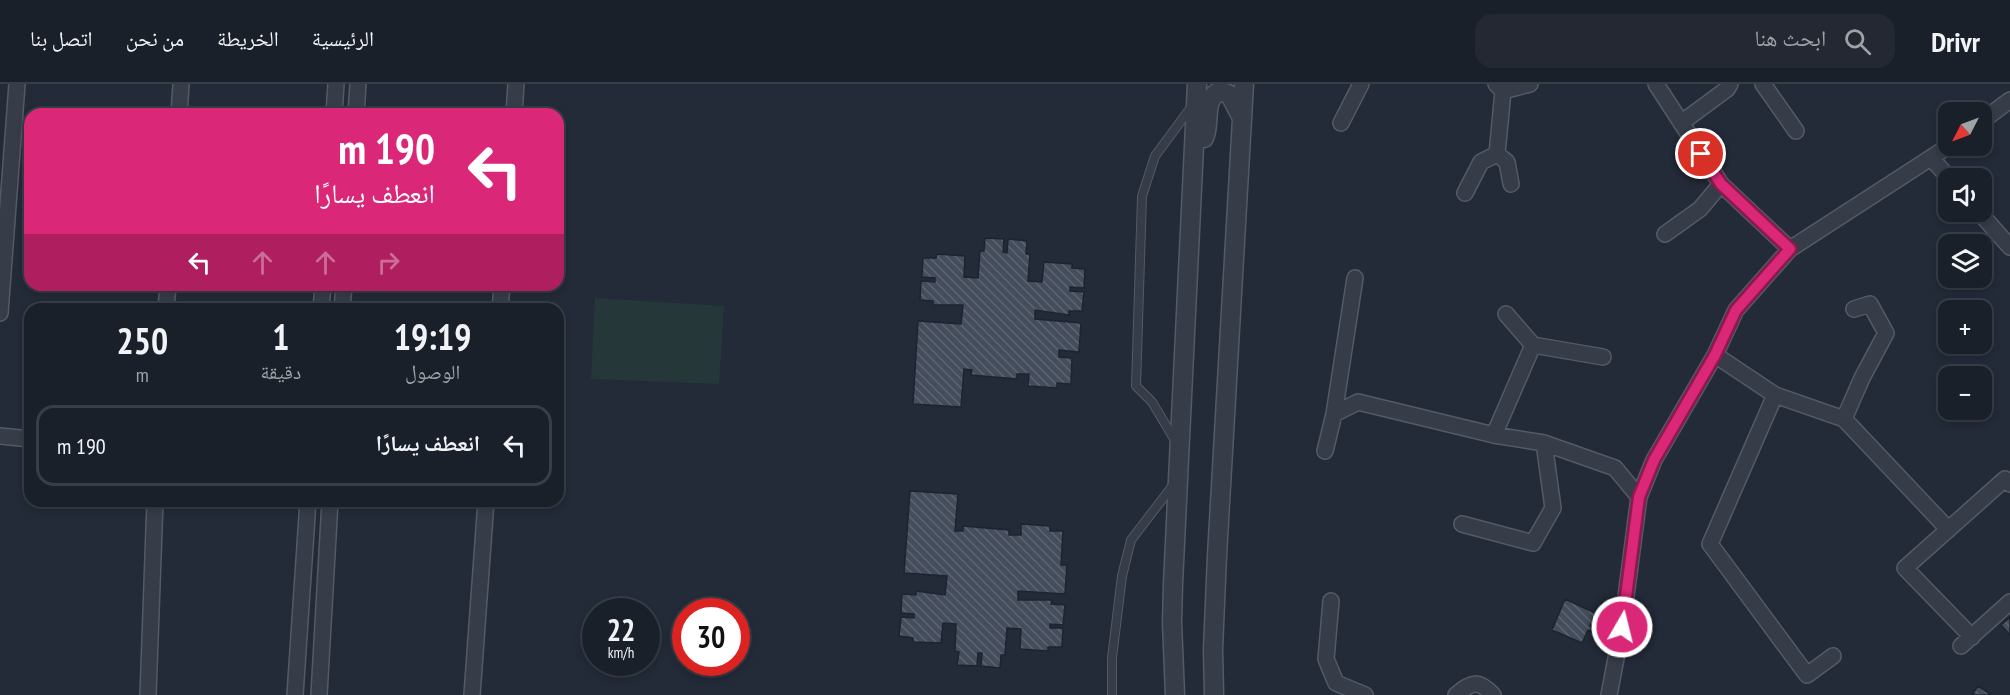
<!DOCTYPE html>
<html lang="ar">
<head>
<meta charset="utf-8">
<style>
	body { margin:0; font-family:"PT Sans Narrow","Noto Naskh Arabic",sans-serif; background:#232832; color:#f1f3f6; direction:rtl; height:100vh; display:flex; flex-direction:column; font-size:22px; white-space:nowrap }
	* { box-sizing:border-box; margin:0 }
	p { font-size:20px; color:#9fa3a8 }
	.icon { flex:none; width:33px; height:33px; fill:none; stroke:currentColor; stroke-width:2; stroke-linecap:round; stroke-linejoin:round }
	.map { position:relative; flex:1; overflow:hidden; direction:ltr }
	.panel { position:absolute; left:24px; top:219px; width:540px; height:204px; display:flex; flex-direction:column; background:#1a202a; border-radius:18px; box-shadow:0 3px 9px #0003,0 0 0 2px #383e47; direction:rtl }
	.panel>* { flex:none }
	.banner { position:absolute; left:24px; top:24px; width:540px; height:183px; border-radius:18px; box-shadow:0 3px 9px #0003,0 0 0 2px #383e47; direction:rtl; background:#db2777; color:#fff; overflow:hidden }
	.needle { width:39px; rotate:228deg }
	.fabs { position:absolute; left:1938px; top:18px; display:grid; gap:12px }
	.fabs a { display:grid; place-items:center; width:54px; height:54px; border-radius:12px; background:#1a202a; box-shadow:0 3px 9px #0003,0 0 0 2px #383e47; font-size:30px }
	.speed { position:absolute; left:582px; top:514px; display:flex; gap:12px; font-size:30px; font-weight:700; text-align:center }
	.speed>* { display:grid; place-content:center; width:78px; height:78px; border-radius:50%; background:#1a202a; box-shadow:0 3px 9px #0003,0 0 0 2px #383e47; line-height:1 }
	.speed small { font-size:15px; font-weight:400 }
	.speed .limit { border:9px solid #d22; background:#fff; color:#111 }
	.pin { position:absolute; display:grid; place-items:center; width:51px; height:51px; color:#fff; margin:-26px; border:3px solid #fff; border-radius:50%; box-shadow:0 2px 6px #0007 }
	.me { position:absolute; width:66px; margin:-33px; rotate:8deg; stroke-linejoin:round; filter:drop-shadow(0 0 4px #0008) }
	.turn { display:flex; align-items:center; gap:21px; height:126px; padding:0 30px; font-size:27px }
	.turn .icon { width:78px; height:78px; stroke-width:2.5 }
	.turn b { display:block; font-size:42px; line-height:51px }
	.lanes { display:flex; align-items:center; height:57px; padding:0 30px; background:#0003; justify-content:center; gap:30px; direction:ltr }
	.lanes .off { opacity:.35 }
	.eta { display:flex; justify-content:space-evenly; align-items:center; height:102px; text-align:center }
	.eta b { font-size:36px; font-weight:800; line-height:42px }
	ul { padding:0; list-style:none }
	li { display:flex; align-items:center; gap:18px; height:81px; margin:0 12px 9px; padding:0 18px; border:3px solid #383e47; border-radius:18px }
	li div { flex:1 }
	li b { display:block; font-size:22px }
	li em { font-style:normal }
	header { display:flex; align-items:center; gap:36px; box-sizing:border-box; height:84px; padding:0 30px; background:#1a202a; border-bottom:2px solid #383e47 }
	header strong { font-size:28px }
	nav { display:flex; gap:33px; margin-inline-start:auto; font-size:21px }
	.search { width:420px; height:54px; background:#232832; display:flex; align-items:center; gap:15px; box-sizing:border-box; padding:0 21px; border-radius:18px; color:#9fa3a8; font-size:22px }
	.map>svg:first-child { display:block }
</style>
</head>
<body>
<header>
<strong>Drivr</strong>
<div class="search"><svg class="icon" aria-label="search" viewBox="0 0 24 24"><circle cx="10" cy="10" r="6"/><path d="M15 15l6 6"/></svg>ابحث هنا</div>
<nav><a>الرئيسية</a><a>الخريطة</a><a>من نحن</a><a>اتصل بنا</a></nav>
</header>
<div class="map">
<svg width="2010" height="611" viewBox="0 0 2010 611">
	<defs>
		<pattern id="building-back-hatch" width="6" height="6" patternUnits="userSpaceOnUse" patternTransform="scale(1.5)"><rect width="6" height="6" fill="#444d5c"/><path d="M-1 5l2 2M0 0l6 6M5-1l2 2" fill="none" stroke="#5d6472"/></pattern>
	</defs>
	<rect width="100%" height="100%" fill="#232a38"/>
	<path fill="#26373a" d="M595,214L724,222L719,300L591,295Z"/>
	<path fill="url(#building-back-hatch)" stroke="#1e242f" stroke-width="1.5" d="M985,154L1004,155L1003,168L1007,169L1008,155L1027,157L1026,170H1030L1028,197L1042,198L1044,178L1072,180V184L1085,185L1084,204L1070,203V207L1084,208L1082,227H1069V231L1035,226V235L1081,239L1079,268L1059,266V273L1072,274L1071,300L1057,299V304L1028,302L1029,290H1017V295L971,291L972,286L964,285L961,323L913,320L918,237L961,240L963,221H933V217L920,216L921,197L935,198V194L922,193L923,174H936L937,170L965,172L964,193L978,194L980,167H984Z
		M910,407L958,410L955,447H963V442L1009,446V451H1021V440L1050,442V447H1063L1061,481H1067L1065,510L1018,507V516H1052L1051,520L1065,521L1063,541L1050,540V544H1063L1062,563H1048V567L1020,565L1021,545L1007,544L1005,571H1001L1000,584L981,582L982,569H978L977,582L957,581L959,568L955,567L956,540L943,539L941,559L913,558V554L899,552L901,533L914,534V530L901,529L902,510L916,511V507L945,511L947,492L904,489Z
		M1565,515L1595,529L1590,542L1592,543L1590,547L1588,546L1582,559L1552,546Z
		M2010,533V551L2001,541Z
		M1978,602L1991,611H1972Z"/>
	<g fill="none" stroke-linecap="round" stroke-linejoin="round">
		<defs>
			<path id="service" d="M1176,358L1152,318L1136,302L1142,112L1155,72L1192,22
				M1112,611V574L1122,492L1131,456L1174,400"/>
			<path id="minor" d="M1496,0L1503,7L1497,70
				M1656,0L1721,100L1790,165
				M1763,0L1796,47
				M1503,7L1530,0
				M179,30L181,0
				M334,30L336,0
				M356,30L358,0
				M514,30L516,0
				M1982,37L2010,16
				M1341,39L1361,0
				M1681,39L1727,5L1730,0
				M1497,70L1507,78L1511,100
				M1931,74L1949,94
				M1465,109L1481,78L1497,70
				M1979,128L2010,163
				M1665,150L1700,125L1721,100
				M166,225L168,201
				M321,225L323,201
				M342,225L344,201
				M500,225L502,201
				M0,229L17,0
				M1506,230L1533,261L1603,273
				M1715,271L1775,311L1844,335L1948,445
				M1775,311L1710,460L1807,591L1833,572
				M1334,330L1355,194
				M1844,335L1862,294L1886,249L1870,220L1854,225
				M1494,351L1533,261
				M0,352L30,355
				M1325,367L1334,330L1358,318L1494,351L1544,359L1615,384L1639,413
				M1462,440L1533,459L1553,424L1544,359
				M1331,517L1326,575L1336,599L1365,611
				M1972,553L1905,484L2005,395L2010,400
				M1961,562L2010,518
				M148,611L155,417
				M295,611L308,417
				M319,611L330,417
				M472,611L486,417
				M1456,611C1472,598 1478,595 1493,611
				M1609,611L1622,543L1639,413L1654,376L1715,271L1736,226L1790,165L1949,62"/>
			<path id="tertiary" d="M1204,54C1211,39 1202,15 1220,7L1230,11L1242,34
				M1175,611L1172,538L1173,500L1197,0
				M1214,611L1213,565L1217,472L1244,0"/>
		</defs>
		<use href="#service" stroke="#545a66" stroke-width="10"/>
		<use href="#minor" stroke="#545a66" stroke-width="18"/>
		<use href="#tertiary" stroke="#545a66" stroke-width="21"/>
		<use href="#service" stroke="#363c48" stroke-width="8"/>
		<use href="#minor" stroke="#363c48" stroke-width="15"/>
		<use href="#tertiary" stroke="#363c48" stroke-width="18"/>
	</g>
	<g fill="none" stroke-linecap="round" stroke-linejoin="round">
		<defs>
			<path id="route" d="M1622,543L1639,413L1654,376L1715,271L1736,226L1790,165L1721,100L1701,70"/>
		</defs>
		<use href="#route" stroke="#8e194d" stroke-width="15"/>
		<use href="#route" stroke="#db2777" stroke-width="10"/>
	</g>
</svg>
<div class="fabs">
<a><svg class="needle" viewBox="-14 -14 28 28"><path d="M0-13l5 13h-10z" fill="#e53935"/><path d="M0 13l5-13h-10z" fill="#9fa3a8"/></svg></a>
<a><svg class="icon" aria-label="sound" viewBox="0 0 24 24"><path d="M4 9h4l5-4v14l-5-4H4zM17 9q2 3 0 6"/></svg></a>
<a><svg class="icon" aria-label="layers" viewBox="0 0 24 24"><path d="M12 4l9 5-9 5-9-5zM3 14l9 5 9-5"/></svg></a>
<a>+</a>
<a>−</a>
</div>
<div class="speed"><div>22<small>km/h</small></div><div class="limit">30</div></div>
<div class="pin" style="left:1701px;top:70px;background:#d93025"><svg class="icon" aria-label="arrive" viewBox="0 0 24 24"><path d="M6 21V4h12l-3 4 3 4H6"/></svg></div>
<svg class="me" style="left:1622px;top:543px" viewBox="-20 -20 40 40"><circle r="17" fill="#db2777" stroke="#fff" stroke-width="3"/><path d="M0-11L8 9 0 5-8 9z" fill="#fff"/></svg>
<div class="banner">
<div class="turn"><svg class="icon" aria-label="left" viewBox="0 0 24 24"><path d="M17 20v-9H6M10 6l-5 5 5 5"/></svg><div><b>190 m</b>انعطف يسارًا</div></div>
<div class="lanes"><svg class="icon" aria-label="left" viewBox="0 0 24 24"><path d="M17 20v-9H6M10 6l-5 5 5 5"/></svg><svg class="icon off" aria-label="ahead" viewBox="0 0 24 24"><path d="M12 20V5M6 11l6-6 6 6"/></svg><svg class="icon off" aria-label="ahead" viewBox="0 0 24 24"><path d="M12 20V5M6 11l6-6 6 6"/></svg><svg class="icon off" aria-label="right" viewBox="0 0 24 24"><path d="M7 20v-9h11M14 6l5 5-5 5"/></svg></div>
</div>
<section class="panel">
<div class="eta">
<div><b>19:19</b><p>الوصول</p></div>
<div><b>1</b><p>دقيقة</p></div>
<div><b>250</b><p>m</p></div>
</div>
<ul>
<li><svg class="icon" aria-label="left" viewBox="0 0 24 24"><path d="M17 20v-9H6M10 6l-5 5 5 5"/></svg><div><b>انعطف يسارًا</b></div><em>190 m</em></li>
</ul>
</section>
</div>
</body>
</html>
